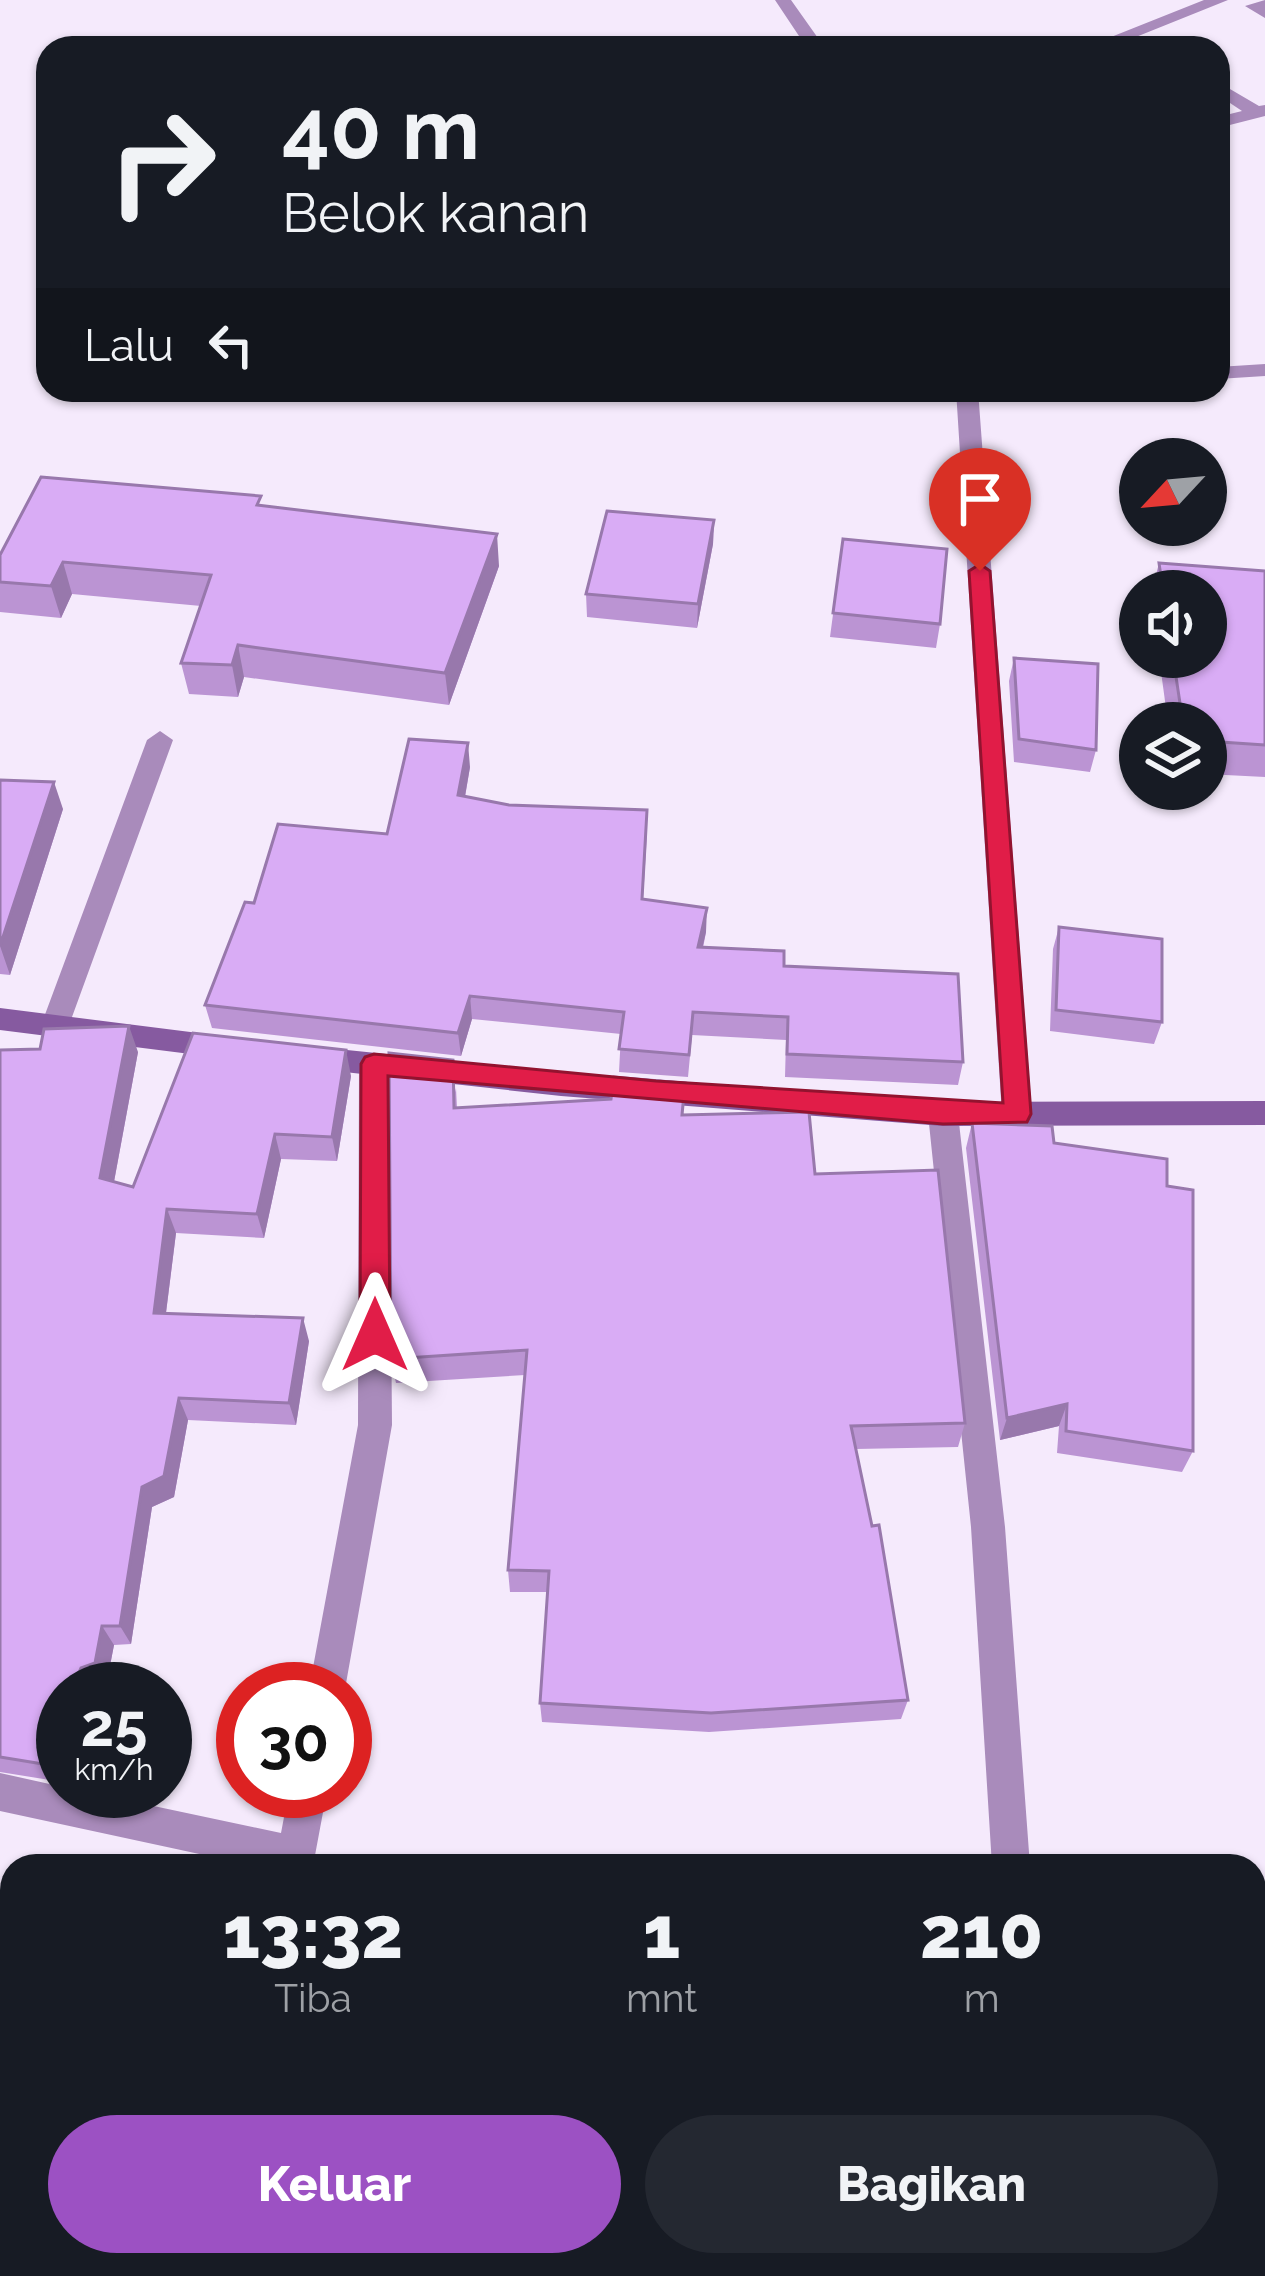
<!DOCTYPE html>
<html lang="id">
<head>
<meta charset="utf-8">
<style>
	body { margin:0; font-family:Raleway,sans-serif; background:#242831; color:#f1f3f6; height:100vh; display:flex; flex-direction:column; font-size:45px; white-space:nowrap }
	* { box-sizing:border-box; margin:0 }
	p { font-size:39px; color:#9ea1a6 }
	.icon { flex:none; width:66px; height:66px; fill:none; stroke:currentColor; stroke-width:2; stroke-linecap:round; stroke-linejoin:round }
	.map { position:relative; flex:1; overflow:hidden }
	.drawer { position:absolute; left:0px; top:1854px; width:1266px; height:423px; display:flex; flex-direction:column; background:#171b24; border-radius:36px 36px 0 0; box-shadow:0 3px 9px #0004 }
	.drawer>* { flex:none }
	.top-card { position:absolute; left:36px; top:36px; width:1194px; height:366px; border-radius:36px; box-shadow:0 3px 9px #0004; background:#171b24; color:#f1f3f6; overflow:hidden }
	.needle { width:78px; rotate:244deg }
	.buttons { position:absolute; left:1119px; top:438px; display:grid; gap:24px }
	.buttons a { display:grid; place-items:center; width:108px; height:108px; border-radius:50%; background:#171b24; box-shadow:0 3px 9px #0004; font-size:60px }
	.speed { position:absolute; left:36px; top:1662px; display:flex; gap:24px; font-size:60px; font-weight:700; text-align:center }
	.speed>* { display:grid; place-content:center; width:156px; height:156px; border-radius:50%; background:#171b24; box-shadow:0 3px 9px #0004; line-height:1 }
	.speed small { font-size:30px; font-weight:400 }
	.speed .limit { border:18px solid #d22; background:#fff; color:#111 }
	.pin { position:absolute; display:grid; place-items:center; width:102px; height:102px; color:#fff; margin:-123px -51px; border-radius:50% 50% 50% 0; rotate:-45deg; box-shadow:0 0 12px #0007 }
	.pin .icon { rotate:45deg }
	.me { position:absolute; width:132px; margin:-66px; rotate:0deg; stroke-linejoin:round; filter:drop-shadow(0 0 9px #0008) }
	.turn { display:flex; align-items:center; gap:42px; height:252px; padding:0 48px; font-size:54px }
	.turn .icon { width:156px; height:156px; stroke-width:2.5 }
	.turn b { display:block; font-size:84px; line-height:102px }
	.then { display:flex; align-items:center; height:114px; padding:0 48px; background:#0003; gap:24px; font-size:45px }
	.eta { display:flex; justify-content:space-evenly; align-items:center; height:204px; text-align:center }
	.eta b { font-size:72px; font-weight:800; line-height:84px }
	.action { display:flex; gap:24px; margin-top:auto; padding:24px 48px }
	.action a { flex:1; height:138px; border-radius:72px; background:#9c51c3; color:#fff; font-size:48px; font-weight:800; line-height:138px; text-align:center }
	.action a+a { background:#242831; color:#f1f3f6 }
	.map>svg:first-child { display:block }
</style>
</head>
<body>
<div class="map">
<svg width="1265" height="2276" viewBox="0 0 1265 2276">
	<rect width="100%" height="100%" fill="#f5eafc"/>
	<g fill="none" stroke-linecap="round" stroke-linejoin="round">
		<path fill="#a98bbb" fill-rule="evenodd" d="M775,0H791L825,48H807Z
			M1204,0H1228L1111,47L1096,43Z
			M1265,0V18L1245,6Z
			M1218,82L1259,106L1265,105V116L1218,128V117L1242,111L1218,95Z
			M1265,364V376L1218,379V367Z
			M956,390H978L1032,1115L1028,1123H1006L1002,1115Z
			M160,731L173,740L68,1028L64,1036H44L40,1028L147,740Z
			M374,1053L384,1056L389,1064L392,1425L345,1689H309L358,1425L359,1064L364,1056Z
			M943,1102L954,1106L958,1114L1005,1527L1030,1866H992L971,1527L928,1114L932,1106Z
			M0,1773L63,1787V1791H83L281,1833L289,1791H327L313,1866H255L0,1811Z
			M188,2265H232L230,2276H186Z"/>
		<path fill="#865aa0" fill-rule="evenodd" d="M0,1008L230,1037L240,1040L244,1048L240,1056L230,1059L0,1030Z
			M308,1046L561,1072L943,1102L1265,1101V1125L943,1126L561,1096L308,1068L298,1065L293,1057L298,1049Z"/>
	</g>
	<path fill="#bb94d3" d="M263,505L499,566L449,705L244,677L238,697L189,694L181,663L201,606L72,594L61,618L0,612V555Z
		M714,520L713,544L697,628L587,617L586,594Z
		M843,539L940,624L936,648L830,637Z
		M1159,563L1265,571V777L1206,774V723H1168L1159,657H1206V591H1152Z
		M1014,658L1096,750L1090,772L1014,762L1009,681Z
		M470,767L465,797L647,834L643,899L706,932L703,948L784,966L963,1062L958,1085L785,1077L786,1040L692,1035L688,1077L619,1072L621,1034L472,1019L461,1056L212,1028L205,1005L254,903L387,834Z
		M0,780L63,809L10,975L0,974Z
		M1059,927L1162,1022L1154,1044L1050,1031L1053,949Z
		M0,1050L138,1052L114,1182L133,1187L351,1076L337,1161L281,1159L264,1238L176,1233L166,1313L309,1341L296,1425L188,1420L174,1497L152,1507L131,1644L114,1645L107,1681L93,1686L56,1781L0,1772Z
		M456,1088L457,1108L684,1114L815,1174L965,1423L958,1447L856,1449L908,1700L901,1719L709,1732L542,1722L540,1703L548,1592H510L508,1570L525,1375L396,1383L391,1359Z
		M972,1123L1054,1143L1167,1186L1193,1451L1182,1472L1057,1453L1059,1426L1000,1440L966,1148Z
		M280,2265H353L285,2268Z"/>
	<path fill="#9878ac" d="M714,520L713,544L697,628L698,604Z
		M497,534L499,566L449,705L445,673Z
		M63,562L72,594L61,618L51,586Z
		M238,645L244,677L238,697L232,665Z
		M468,743L470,767L461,819L458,795Z
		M54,782L63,809L10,975L0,946Z
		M707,908L706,932L697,971L698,947Z
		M470,996L472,1019L461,1056L458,1033Z
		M129,1026L138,1052L110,1203L100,1178Z
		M346,1050L351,1076L337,1161L332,1137Z
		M275,1134L281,1159L264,1238L257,1214Z
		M167,1209L176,1233L163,1336L154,1313Z
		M303,1318L309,1341L296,1425L289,1403Z
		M179,1398L188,1420L174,1497L152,1507L131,1644L120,1626L142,1487Z
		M1067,1404L1059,1426L1000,1440L1007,1418Z
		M102,1626L114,1645L107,1681L93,1686L92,1689H72Z
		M63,1713V1762L56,1781L43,1764Z"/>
	<path fill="#d9acf5" stroke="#9878ac" stroke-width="3" d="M41,477L261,496L257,505L497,534L445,673L238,645L232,665L181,663L211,575L63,562L51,586L0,582V555Z
		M607,511L714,520L698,604L586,594Z
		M843,539L947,549L940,624L833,613Z
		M1159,563L1265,571V745L1206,741V723H1183L1173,657H1206V591H1163Z
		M1014,658L1098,664L1096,750L1019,739Z
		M409,739L468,743L458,795L509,805L647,810L642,899L707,908L698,947L784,951V966L958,974L963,1062L787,1054L788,1017L693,1012L689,1055L619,1049L624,1012L470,996L458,1033L205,1005L245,902L254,903L278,824L387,834Z
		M0,780L54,782L0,946Z
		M1059,927L1162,939V1022L1056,1010Z
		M129,1026L100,1178L133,1187L193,1033L346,1050L332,1137L275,1134L257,1214L167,1209L154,1313L303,1318L289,1403L179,1398L164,1476L142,1487L120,1626H102L95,1663L81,1668L72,1689H63V1713L43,1764L0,1757V1050L40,1049L44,1029Z
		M389,1053L453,1060L454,1108L611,1099L614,1077L685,1083L682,1115L809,1112L815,1174L938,1170L965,1423L851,1426L872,1526L879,1525L908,1700L711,1713L540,1703L549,1571L508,1570L527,1350L391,1359Z
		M972,1123L1052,1126L1054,1143L1167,1159V1186L1193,1190V1451L1066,1431L1067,1404L1007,1418Z
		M663,2265H844L845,2276H663Z"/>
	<path fill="#e11d48" stroke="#92132f" stroke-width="3" d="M980,564L990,571L1031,1114L1027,1122L943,1124L388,1076L390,1335L385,1344L375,1348L365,1344L360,1335L361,1064L365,1057L374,1054L656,1081L1003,1103L969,571Z"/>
</svg>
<div class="buttons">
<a><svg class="needle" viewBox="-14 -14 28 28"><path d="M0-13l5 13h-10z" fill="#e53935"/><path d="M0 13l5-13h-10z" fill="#9ea1a6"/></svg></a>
<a><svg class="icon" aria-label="sound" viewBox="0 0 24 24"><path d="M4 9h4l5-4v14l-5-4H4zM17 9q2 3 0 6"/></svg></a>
<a><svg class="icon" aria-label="layers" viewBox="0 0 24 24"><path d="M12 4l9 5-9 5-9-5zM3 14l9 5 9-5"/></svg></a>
</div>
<div class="speed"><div>25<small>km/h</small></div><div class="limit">30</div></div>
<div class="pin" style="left:980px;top:571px;background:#d93025"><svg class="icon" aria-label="arrive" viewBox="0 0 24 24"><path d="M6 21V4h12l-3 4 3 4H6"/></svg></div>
<svg class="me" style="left:375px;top:1335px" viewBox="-20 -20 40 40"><path d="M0-17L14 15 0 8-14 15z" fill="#e11d48" stroke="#fff" stroke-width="4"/></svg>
<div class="top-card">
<div class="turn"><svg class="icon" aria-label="right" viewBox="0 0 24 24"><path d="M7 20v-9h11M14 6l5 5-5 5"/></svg><div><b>40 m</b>Belok kanan</div></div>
<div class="then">Lalu<svg class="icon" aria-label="left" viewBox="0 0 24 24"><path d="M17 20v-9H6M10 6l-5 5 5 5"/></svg></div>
</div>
<section class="drawer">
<div class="eta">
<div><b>13:32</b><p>Tiba</p></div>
<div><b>1</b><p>mnt</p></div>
<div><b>210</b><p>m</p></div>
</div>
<div class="action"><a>Keluar</a><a>Bagikan</a></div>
</section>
</div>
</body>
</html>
